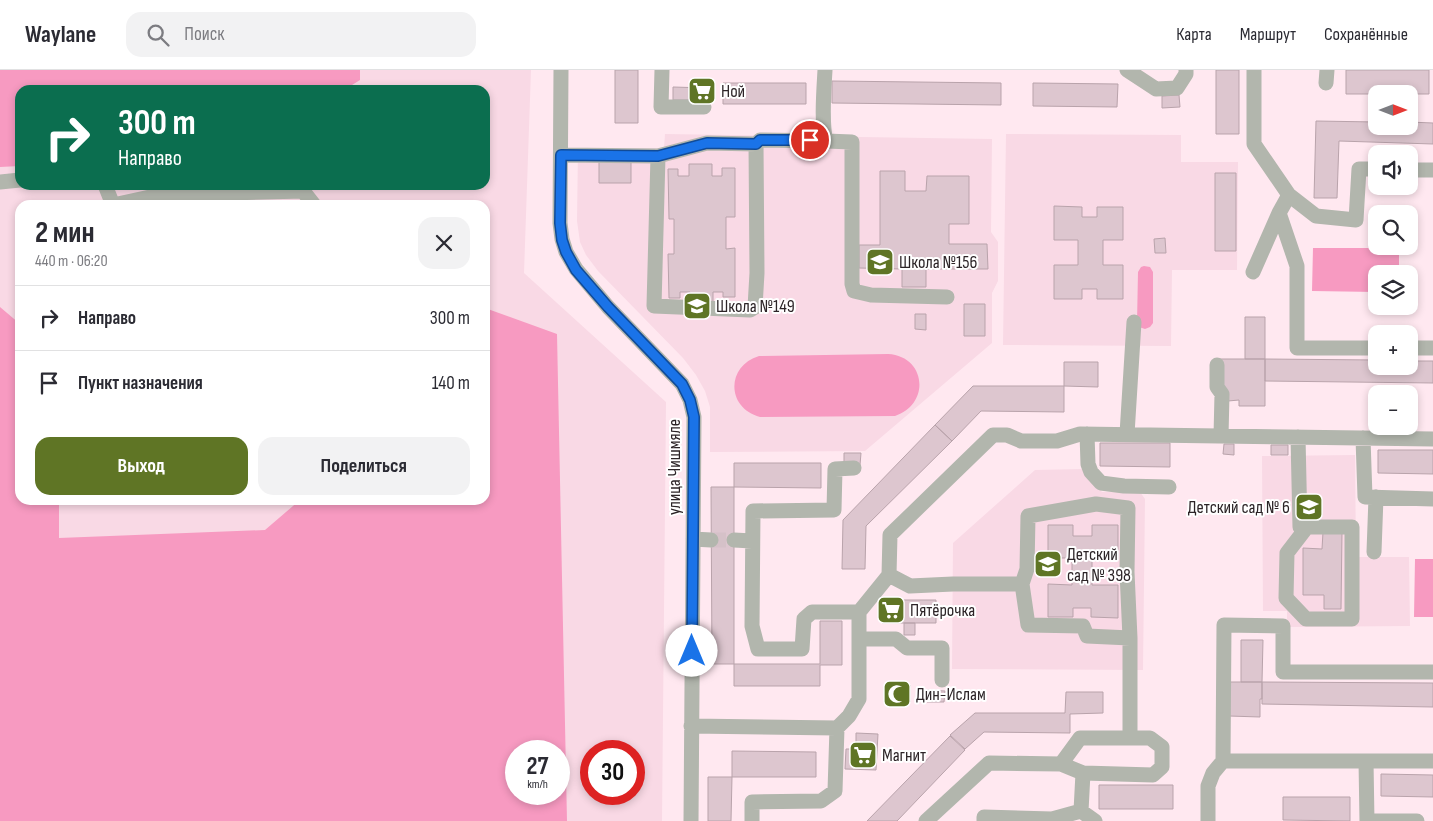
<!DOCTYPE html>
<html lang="ru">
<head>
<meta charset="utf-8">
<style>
	body { margin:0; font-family:"Sofia Sans Condensed",sans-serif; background:#f2f2f3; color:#2b2b33; height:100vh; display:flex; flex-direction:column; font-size:19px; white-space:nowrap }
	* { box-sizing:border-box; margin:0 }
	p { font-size:16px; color:#7c7c81 }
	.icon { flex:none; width:28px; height:28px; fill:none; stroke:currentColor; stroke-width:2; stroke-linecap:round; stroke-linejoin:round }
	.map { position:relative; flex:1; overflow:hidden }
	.drawer { position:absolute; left:15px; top:130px; width:475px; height:305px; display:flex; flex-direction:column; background:#fff; border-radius:15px; box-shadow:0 2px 8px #0003 }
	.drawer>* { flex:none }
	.banner { position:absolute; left:15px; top:15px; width:475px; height:105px; border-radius:15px; box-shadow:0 2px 8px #0003; background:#0b6e4f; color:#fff; overflow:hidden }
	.needle { width:32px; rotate:90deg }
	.tools { position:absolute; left:1368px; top:15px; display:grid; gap:10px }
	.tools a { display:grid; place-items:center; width:50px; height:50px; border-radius:10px; background:#fff; box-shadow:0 2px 8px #0003; font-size:25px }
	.speed { position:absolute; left:505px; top:670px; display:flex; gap:10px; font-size:25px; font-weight:700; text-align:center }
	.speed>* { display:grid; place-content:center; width:65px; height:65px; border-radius:50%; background:#fff; box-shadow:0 2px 8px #0003; line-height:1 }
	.speed small { font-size:12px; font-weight:400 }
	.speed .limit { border:8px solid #d22; background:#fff; color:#111 }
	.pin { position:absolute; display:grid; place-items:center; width:42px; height:42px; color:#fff; margin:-21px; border:2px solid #fff; border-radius:50%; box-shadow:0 1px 5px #0007 }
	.me { position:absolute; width:55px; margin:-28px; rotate:0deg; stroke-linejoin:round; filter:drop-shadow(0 0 4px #0008) }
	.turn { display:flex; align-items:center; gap:18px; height:105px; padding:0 20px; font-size:22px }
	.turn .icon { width:65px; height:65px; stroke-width:2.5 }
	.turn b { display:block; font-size:35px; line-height:42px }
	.round { display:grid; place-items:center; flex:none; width:52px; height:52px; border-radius:15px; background:#f2f2f3 }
	.headline { display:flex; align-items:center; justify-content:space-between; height:85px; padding:0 20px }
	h1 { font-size:30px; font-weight:700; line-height:38px }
	.action { display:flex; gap:10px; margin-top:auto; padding:10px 20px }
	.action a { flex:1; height:58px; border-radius:15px; background:#5f7525; color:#fff; font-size:20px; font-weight:700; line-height:58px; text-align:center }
	.action a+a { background:#f2f2f3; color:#2b2b33 }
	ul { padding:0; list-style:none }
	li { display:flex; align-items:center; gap:15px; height:65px; padding:0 20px; border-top:1px solid #e1e1e2 }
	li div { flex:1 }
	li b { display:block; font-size:19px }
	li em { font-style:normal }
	header { display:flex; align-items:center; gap:30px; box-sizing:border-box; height:70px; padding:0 25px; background:#fff; border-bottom:1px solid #e1e1e2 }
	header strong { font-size:24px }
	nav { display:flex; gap:28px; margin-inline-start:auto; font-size:18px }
	.search { width:350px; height:45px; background:#f2f2f3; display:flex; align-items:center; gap:12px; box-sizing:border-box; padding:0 18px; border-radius:15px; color:#7c7c81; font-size:19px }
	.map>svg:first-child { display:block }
</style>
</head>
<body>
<header>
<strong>Waylane</strong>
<div class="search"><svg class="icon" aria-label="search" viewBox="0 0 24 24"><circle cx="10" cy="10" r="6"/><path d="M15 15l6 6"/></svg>Поиск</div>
<nav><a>Карта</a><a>Маршрут</a><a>Сохранённые</a></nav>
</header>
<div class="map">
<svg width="1433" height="751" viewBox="0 0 1433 751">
	<rect width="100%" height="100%" fill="#ffe8f0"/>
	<path fill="#f9d9e5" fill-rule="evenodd" d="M0,0H531L524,203L666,332L662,751H0ZM20,20H485V115H20ZM20,135H485V430H20ZM516,681H559V724H516ZM591,681H634V724H591Z
		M665,64L992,69L991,162L998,172V211L992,223V273L865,381L710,382V337L705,321L696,305L683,288L598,201L586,185L580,172L577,151L578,79L664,78Z
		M1006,64L1181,65V92H1238L1237,200H1172L1171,276L1003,275Z
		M1355,385L1356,487H1409L1410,556L1287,557V541H1263L1262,386Z
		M1083,399L1102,422H1140L1145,429L1143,600L952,599L953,473L1035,400Z"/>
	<path fill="#f79ac1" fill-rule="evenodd" d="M0,0H360V10L344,20H20V96L0,97Z
		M1313,178H1399V204H1376V222L1312,221Z
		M1144,196L1150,197L1153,202V253L1150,257L1145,259L1139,257L1137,253L1138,202L1141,197Z
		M0,237L20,254V430H59V468L265,460L300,430H485V238L557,264L567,751H0ZM516,681H559V724H516Z
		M888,284C926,286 931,334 895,346L760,347C726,338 726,296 759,286Z
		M1415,489H1433V547H1414Z"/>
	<path fill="#ddc6cf" stroke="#b9a3ab" d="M615,0H638V53H615Z
		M1216,0H1239V64H1216Z
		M1346,0H1429V24H1346Z
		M832,11L1001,13V35L832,33Z
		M723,13H806V34H723Z
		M1033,13L1118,14L1117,37L1033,36Z
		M673,17L706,18V30H673Z
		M1179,25L1180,37L1162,38V26Z
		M1316,51L1376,52V56H1409V52L1433,53V74L1339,71L1337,128H1314Z
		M599,90H631V113H599Z
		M689,94H712V106H722V98H735V147H726V179L735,178V227H723V222H713V232H690V222H680V228H669L668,184H674V149H669L668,99H678V106H689Z
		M880,101H905V121H926L927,106H969V154H949V174H987L988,199H926V217H902V199L859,198V175H880Z
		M1215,103H1236V181H1215Z
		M1054,136L1082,137V147H1097V137H1123V170H1103V195H1123V229H1097V219H1082V229H1054V195H1078V170H1054Z
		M1165,168L1166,183H1155L1154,169Z
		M964,234H985V266H964Z
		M915,244H926V260L915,259Z
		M1245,247H1265V289H1245Z
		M1220,289H1265V336H1239V330L1228,331L1221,320Z
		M1265,289L1376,290V296H1409V291H1433V313L1265,311Z
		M1064,292H1098V317L1064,316Z
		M973,316H1064V342L981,341L952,371L935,355Z
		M935,355L952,371L866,456L865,499H842L843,450Z
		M1100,373H1170V397L1100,396Z
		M1224,374H1234V385L1223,384Z
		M1271,375H1288V385H1271Z
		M1378,380H1433V404L1378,403Z
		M844,383H861L860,395L844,394Z
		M734,393H821V418L734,417Z
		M711,417H734V594H712Z
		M1048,455H1073V466H1092V455H1118V489H1092V515H1118V548L1091,547V538H1073V547H1048V514L1072,515V488H1048Z
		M1323,462H1342L1341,539H1324V525H1303V478L1322,479Z
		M882,530H936V553H882Z
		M820,551H842V595H820V616H734V594H820Z
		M904,553H915V565H904Z
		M1241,570H1263L1262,612H1241Z
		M1229,612H1262V629H1260V647L1229,646Z
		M1262,612L1433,613V637L1262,634Z
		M894,615H910V632H894Z
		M927,620L945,621L944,632H927Z
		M1066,622H1103V643L1070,644V663L984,662L965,679L950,665L975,643H1065Z
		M856,663L878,664L876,700L845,699L846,679H856Z
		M950,666L965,680L897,751H867Z
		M732,681L816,682V707H732L731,751H708V707H732Z
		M1381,704L1433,705V727L1381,726Z
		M1099,715H1173V739H1099Z
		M1283,727H1350V751L1283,750Z"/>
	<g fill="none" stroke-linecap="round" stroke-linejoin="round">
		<path stroke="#d5c1c8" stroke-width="15" stroke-dasharray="15 8" stroke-linecap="butt" d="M711,470H734"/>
		<path stroke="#b2b6ad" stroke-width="15" d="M561,0L560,153L562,169L566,182L576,199L608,237L682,314L690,330L694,347L691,751
			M662,0L661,37H704
			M825,0C824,18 821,55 826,71L852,72V214L854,221L871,225L947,227
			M1127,0L1156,19L1177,18L1186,4V0
			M1254,0V74L1289,125L1279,143L1297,196V278H1376
			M1326,13L1327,0
			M561,85L658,86L654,236L750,240L755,237L757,203L756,74
			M658,86L707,73L756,74L760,70L826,71
			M1409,100H1433
			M0,112L20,110
			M105,115L113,135L159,125L303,121L314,135
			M1289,125L1316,146L1356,150L1359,99H1376
			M1253,202L1279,143
			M1409,278H1433
			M1217,295V317L1222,324L1221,366
			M1087,364L1088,394L1091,402L1101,413L1124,416L1169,417
			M1127,364L1134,252
			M1298,367L1300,457H1352V549H1306L1286,528L1287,483L1307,457
			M1363,368L1365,427L1433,429
			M693,469L711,470
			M734,470L752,471
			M1374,482L1376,427
			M889,505L910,516L953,514H1022
			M859,542L889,505L890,465L993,365H1007L1021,371H1057L1080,364L1433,369
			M859,569H896L907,578H942V610
			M1433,602H1283V556L1224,555L1223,691H1433
			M691,656L837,658L849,646L859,629V542H812L804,549L802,579H758L752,556L753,441L834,440L835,399L854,398
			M1080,668H1150L1162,677V697L1153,705L1083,703L1061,694Z
			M1130,668V568L1127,502L1128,438L1096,434L1028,446L1027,499L1022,514L1028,555L1083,556L1087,566L1130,568
			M1366,691L1367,751H1417
			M1083,703L1081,741L1095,751
			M1052,749L1081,741
			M752,751V732L821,731L835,721L837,658
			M926,751L989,693L1061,694
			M984,751V747L1052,749V751
			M1208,751V716L1213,703L1223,691"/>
	</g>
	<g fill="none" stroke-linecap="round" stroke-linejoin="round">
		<defs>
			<path id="route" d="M692,581L694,347L690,330L682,314L608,237L576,200L566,182L562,170L560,153L561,85L658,86L707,73L756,74L760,70H810"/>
		</defs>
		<use href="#route" stroke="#114b97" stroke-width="12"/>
		<use href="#route" stroke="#1a73e8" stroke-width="9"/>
	</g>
	<defs>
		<symbol id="supermarket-square" viewBox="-11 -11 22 22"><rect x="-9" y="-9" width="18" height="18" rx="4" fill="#5f7525" stroke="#fff"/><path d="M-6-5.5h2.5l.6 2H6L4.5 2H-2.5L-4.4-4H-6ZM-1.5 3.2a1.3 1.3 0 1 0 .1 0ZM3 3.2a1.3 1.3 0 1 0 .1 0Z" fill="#fff"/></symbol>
		<symbol id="school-square" viewBox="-11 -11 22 22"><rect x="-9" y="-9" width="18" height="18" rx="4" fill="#5f7525" stroke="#fff"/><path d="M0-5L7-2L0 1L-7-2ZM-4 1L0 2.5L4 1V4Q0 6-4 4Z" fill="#fff"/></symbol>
		<symbol id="mosque-square" viewBox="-11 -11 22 22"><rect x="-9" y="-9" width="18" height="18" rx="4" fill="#5f7525" stroke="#fff"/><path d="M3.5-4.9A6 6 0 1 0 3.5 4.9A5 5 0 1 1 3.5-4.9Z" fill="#fff"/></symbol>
	</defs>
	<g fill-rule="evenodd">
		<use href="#supermarket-square" x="686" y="5" width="32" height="32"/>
		<use href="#school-square" x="864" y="176" width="32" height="32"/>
		<use href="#school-square" x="681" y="220" width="32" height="32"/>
		<use href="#school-square" x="1293" y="421" width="32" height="32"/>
		<use href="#school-square" x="1032" y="478" width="32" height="32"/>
		<use href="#supermarket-square" x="875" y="524" width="32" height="32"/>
		<use href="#mosque-square" x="881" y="608" width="32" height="32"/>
		<use href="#supermarket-square" x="847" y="669" width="32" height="32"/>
	</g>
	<g text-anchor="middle" stroke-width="4" stroke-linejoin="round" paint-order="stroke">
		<g font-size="18" fill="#2c2427" stroke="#fff" text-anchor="start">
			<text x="721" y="27">Ной</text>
			<text x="899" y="198">Школа №156</text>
			<text x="716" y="242">Школа №149</text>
			<text x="1290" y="443" text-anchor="end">Детский сад № 6</text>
			<text x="1067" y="490">Детский<tspan x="1067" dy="21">сад № 398</tspan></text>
			<text x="910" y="546">Пятёрочка</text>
			<text x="916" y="630">Дин-Ислам</text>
			<text x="882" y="691">Магнит</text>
		</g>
		<g font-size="18" fill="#2c2427" stroke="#fff">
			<text transform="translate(674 397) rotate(-90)" y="6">улица Чишмяле</text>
		</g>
	</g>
</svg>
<div class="tools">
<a><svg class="needle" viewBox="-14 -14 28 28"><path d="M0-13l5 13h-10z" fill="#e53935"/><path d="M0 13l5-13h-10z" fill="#7c7c81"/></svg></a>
<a><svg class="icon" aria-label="sound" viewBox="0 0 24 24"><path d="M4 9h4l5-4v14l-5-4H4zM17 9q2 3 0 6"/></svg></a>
<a><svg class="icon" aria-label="search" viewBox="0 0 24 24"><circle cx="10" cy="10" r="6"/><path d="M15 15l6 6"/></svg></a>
<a><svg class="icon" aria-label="layers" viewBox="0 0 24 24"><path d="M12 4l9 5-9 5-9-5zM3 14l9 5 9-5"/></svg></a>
<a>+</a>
<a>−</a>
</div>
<div class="speed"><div>27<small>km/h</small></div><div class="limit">30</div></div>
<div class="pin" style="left:810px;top:70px;background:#d93025"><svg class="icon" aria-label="arrive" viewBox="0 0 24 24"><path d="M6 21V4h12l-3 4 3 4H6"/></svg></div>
<svg class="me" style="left:692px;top:581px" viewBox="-20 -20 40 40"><circle r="19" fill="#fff"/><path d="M0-13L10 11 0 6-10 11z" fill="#1a73e8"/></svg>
<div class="banner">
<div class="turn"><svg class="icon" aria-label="right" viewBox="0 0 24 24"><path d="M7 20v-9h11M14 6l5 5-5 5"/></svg><div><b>300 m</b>Направо</div></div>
</div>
<section class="drawer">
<div class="headline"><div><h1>2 мин</h1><p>440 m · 06:20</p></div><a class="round"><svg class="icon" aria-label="close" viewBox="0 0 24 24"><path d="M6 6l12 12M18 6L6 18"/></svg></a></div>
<ul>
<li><svg class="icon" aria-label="right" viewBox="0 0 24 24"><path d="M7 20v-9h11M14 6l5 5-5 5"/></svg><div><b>Направо</b></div><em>300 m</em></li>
<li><svg class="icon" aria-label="arrive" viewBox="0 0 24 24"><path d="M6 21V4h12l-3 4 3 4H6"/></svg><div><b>Пункт назначения</b></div><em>140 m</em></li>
</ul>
<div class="action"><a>Выход</a><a>Поделиться</a></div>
</section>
</div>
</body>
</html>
